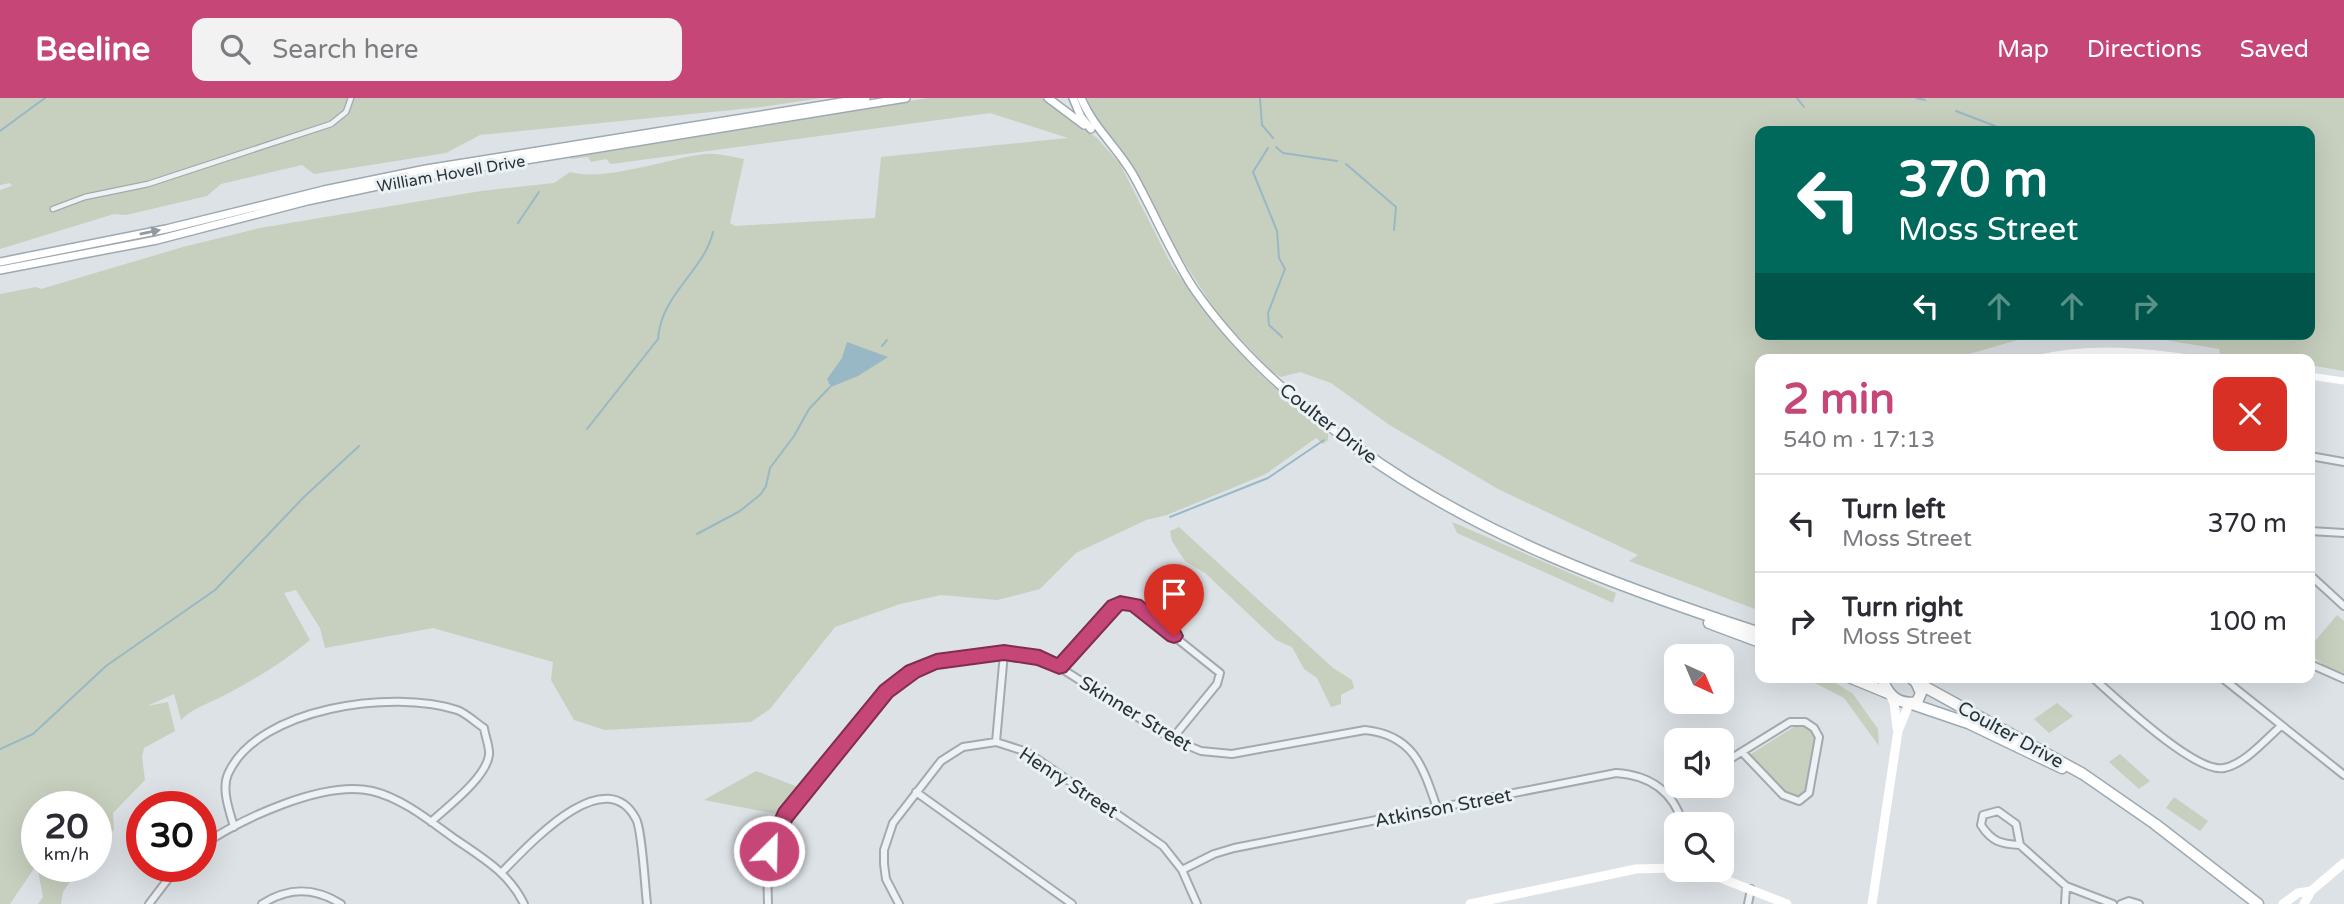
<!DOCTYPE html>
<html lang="en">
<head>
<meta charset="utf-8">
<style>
	body { margin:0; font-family:"Varela Round",sans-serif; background:#f2f2f3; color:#2b2b33; height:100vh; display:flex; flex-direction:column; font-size:26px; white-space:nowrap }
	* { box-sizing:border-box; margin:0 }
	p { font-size:23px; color:#7c7c81 }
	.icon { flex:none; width:38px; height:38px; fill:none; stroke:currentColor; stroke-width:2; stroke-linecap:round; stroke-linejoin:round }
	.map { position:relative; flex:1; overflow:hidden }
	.panel { position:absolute; left:1755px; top:256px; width:560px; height:329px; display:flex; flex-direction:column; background:#fff; border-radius:14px; box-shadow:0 7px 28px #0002 }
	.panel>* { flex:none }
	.top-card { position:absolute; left:1755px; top:28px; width:560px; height:214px; border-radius:14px; box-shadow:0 7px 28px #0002; background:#00695c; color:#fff; overflow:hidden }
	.needle { width:46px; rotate:136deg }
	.tools { position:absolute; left:1664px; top:546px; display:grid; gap:14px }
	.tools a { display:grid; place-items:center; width:70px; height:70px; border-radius:14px; background:#fff; box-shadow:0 7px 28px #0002; font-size:35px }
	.speed { position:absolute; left:21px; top:693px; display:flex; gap:14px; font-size:35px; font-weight:700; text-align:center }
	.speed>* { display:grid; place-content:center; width:91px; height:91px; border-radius:50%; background:#fff; box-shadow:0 7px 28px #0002; line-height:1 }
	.speed small { font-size:18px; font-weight:400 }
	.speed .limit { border:10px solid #d22; background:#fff; color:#111 }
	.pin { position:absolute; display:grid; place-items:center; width:60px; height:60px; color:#fff; margin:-72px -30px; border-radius:50% 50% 50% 0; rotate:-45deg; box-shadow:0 0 7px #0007 }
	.pin .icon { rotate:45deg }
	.me { position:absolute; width:77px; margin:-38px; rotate:23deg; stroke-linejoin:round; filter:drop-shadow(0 0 5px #0008) }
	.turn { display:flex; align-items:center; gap:24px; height:147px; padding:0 28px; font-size:32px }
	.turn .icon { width:91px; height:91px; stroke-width:2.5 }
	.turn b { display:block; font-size:49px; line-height:60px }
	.lanes { display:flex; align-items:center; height:66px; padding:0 28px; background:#0003; justify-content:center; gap:35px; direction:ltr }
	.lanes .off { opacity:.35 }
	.round { display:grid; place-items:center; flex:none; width:74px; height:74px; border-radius:14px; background:#f2f2f3 }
	.overview { display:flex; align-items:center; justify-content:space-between; height:119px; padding:0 28px }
	h1 { font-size:42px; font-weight:700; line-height:52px; color:#c64678 }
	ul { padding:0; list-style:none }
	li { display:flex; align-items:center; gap:21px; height:98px; padding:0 28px; border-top:2px solid #e1e1e2 }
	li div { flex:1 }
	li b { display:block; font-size:26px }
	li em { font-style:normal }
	header { display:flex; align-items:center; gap:42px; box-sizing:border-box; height:98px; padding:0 35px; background:#c64678; color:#fff }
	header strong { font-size:33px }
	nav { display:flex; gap:38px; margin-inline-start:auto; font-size:24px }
	.search { width:490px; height:63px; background:#f2f2f3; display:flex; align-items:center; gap:18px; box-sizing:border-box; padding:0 24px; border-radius:14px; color:#7c7c81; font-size:26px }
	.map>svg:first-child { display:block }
</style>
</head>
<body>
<header>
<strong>Beeline</strong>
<div class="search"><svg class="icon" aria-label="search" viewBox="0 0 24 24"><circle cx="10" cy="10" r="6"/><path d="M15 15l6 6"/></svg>Search here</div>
<nav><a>Map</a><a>Directions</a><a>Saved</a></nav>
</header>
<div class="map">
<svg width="2344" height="806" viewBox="0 0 2344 806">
	<rect width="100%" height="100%" fill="#dde2e6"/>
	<path fill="#c7cfbe" d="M0,0H821L762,9L480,37L446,55L314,76L302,67L221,86L207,98L126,117L114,116L0,151V92L12,88L10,85L0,87Z
		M928,0H1042L1097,40L1120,66L1172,168L1204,211L1232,247L1266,282L1328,335V342L1323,346L1316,340L1266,376L1167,417L1146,422L1076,455L1040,491L997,502L941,497L900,506L835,529L770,611L751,624L605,632L574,622L551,582L553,564L433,530L325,550L320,530L296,492L284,495L310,542C284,564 254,582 223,598C208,606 194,609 181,622L174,596L147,608L168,604L175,633L144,650L142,659L145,682L113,715L114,732L96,749V709H37V766L10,806H0V196L36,189L41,191L183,149L260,130L481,93L554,85L570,74C606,84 668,60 706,56C718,55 732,59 744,61L730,125L735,128L875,120L881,59L1068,40L990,15L611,66L606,61L591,64L588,59L571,61L570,57Z
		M1087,0H2344V273L2310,267V261H2244L2220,257L2219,251L2130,236H2310V33H1760V236H2038L1969,256L1964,261H1760V513L1629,463L1638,457L1498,391L1388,326L1331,285L1300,274L1281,279L1272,274L1219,218L1200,189L1171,143L1125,58L1097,24Z
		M1452,424L1616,495L1613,505L1457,435Z
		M1179,429L1333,570L1352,582L1354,590L1341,597V606L1331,609L1317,580L1304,571L1292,549L1276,542L1205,475L1185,463L1172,443L1170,433Z
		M2337,517L2344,523V575L2325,568L2310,556V549Z
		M1803,579H1826L1853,596L1878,631L1879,648L1844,600Z
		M2057,605L2073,618L2049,635L2034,621Z
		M1797,627L1810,631L1815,641L1805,694L1796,699L1784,693L1751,656Z
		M2120,656L2150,683L2139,691L2109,664Z
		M756,673L798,689L777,716L704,702Z
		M2174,699L2208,723L2200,733L2166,710Z
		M37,768H81L63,794L61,806H38L43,799Z"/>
	<path fill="#99b8c5" d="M847,244L888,259L858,278L831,289L827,281L842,260Z"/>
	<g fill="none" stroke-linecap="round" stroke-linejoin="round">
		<path stroke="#99b8c5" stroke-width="2" d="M1260,0L1262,27L1273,40
			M1797,0L1804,9
			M1916,0L1925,2
			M1956,13L2008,33
			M0,33L45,0
			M1276,49L1283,55L1337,63
			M1268,50L1253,74L1277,133L1279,160L1285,171L1268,215L1269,227L1282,239
			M1346,66L1396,109L1394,132
			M518,125L539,94
			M882,248L887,242
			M587,331L658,241C661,196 704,173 713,134
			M1170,419L1268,380L1324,342
			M697,436L740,413L761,396L766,388L770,370L794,338L809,311L830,289
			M0,651L33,636L106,568L215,492L304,399L359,348"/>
		<defs>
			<path id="street-far1" d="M53,111L85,99L148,86L331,26L346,14L351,0"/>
			<path id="street" d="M2310,358L2344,364
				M2310,433L2344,435
				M2310,477L2344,508
				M2310,566L2344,581
				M1059,569L1114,508L1125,504L1135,507L1220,575L1217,586L1172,641
				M2092,579C2115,599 2195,676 2224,670C2245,666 2266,641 2281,628
				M2221,579L2344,677
				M996,644L1004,555
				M1722,666L1790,624H1805L1814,630L1819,639L1809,695L1799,703L1783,697L1742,654
				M916,694L1072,806
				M1669,697L1685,688
				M1998,713L2016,726L2020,747C2001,746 1992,744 1981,727L1983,717Z
				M234,729C230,714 221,692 228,676C258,609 394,591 457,612C466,615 475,624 484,630C485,638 490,649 489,657C486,680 447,709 431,724
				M2020,747L2066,788
				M201,748C241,721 323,682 372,693C402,700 430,723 455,741C483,760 509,775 524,806
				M1182,772L1214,756L1234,750L1616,675C1649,677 1673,693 1683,726
				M503,773C528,748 605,662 636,721C642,731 645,790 647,806
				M149,806L178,768
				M262,806C289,789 314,789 341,806
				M768,806L767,769L778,730L880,600C886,594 893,586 900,581C945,554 1011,547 1059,569L1172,641L1201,653L1232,656L1365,632C1414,637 1423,669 1437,710
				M899,806L886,781L884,766V752L893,725L941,663L963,649L996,644L1027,654L1163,748L1182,772L1197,806
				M1748,806L1751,791
				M2065,806L2066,788L2113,806
				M2121,806L2129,803L2139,806"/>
			<path id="primary-far1" d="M1048,0L1084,27
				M1073,0L1081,19L1091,31
				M1081,0C1093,29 1116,48 1132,75C1153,112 1169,152 1192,188C1236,253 1297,306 1360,352
				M0,164L166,131L324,92L426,71L866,0
				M0,172L157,142L307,103L415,80L906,0"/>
			<path id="primary" d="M1357,350C1478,438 1619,489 1760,535
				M1709,525L1760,544
				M1849,579L1888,595
				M1887,579L1884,585C1890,600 1901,607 1917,604L1921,595L1916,584L1910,579
				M1916,584L2083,676L2155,726L2258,806
				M1912,606L1968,625L2062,670"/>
		</defs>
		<use href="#street-far1" stroke="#a3aaaf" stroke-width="7"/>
		<use href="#street" stroke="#a3aaaf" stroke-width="10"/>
		<use href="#primary-far1" stroke="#9da9b1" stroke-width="10"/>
		<use href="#primary" stroke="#9da9b1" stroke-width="13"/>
		<use href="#street-far1" stroke="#eff2f4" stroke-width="4.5"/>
		<use href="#street" stroke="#eff2f4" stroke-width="6"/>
		<path stroke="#fff" stroke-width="7" d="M2036,261C2090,248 2142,253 2197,261
			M2310,278L2344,283"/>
		<path stroke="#fff" stroke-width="9" d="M1890,597L1894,605L1897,630
			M1688,772L1718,779L1787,806
			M1470,806L1636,771L1676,770
			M1872,806L1898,633L1909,606
			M2283,806L2298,795L2311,793
			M2304,806L2311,793L2344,765"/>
		<use href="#primary-far1" stroke="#fff" stroke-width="7"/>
		<use href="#primary" stroke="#fff" stroke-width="10"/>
	</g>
	<defs><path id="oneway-solid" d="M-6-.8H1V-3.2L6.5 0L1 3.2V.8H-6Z" transform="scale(1.75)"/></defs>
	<use fill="#93999d" href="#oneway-solid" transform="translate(150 134) rotate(-12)"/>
	<path fill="#c64678" stroke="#812e4e" stroke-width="2" d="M1120,498L1141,502L1180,532L1183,538L1180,543L1174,545L1168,543L1130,513L1122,512L1066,574L1059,576L1037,567L1004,562L937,571L919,579L892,599L792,723L776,760L769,762L763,760L760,753L779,711L880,588L906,568L936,556L1004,547L1040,552L1057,560L1108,503Z"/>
	<g text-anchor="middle" stroke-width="6" stroke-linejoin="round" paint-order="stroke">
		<g font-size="16" fill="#27333b" stroke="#ecf1f4">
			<text transform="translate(451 75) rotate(-10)" y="6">William Hovell Drive</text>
		</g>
		<g font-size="19" fill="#27333b" stroke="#ecf1f4">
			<text transform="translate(1329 325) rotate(38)" y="7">Coulter Drive</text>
			<text transform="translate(1136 615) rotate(31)" y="7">Skinner Street</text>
			<text transform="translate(2011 636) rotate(29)" y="7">Coulter Drive</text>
			<text transform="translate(1069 684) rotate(33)" y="7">Henry Street</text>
			<text transform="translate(1443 709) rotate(-11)" y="7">Atkinson Street</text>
		</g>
	</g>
</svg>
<div class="tools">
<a><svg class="needle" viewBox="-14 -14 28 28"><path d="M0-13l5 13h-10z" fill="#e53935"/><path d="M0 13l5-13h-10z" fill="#7c7c81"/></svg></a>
<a><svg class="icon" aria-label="sound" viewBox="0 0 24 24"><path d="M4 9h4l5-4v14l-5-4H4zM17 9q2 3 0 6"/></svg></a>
<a><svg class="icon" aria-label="search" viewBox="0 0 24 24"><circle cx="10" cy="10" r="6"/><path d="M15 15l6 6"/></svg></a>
</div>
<div class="speed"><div>20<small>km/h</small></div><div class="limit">30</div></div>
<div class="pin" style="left:1174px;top:538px;background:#d93025"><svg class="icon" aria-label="arrive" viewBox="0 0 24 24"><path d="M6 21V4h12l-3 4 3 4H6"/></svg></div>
<svg class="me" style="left:769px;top:753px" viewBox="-20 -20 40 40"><circle r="17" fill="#c64678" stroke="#fff" stroke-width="3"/><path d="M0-11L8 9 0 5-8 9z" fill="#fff"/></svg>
<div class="top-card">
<div class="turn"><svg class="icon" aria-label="left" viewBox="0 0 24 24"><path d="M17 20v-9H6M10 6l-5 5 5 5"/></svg><div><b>370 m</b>Moss Street</div></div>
<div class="lanes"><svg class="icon" aria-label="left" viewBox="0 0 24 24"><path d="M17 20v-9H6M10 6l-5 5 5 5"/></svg><svg class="icon off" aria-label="ahead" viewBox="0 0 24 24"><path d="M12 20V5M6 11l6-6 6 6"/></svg><svg class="icon off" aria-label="ahead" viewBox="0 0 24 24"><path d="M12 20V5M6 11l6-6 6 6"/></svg><svg class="icon off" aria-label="right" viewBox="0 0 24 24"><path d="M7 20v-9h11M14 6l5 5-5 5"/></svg></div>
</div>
<section class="panel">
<div class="overview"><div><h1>2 min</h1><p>540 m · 17:13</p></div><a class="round" style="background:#d93025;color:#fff"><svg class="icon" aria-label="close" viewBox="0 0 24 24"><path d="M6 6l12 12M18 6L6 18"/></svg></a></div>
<ul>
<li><svg class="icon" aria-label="left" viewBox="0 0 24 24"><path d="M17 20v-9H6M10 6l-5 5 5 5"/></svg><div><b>Turn left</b><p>Moss Street</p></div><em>370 m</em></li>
<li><svg class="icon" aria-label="right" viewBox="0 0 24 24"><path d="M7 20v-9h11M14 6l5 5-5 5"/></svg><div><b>Turn right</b><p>Moss Street</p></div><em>100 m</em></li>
</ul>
</section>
</div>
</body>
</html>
